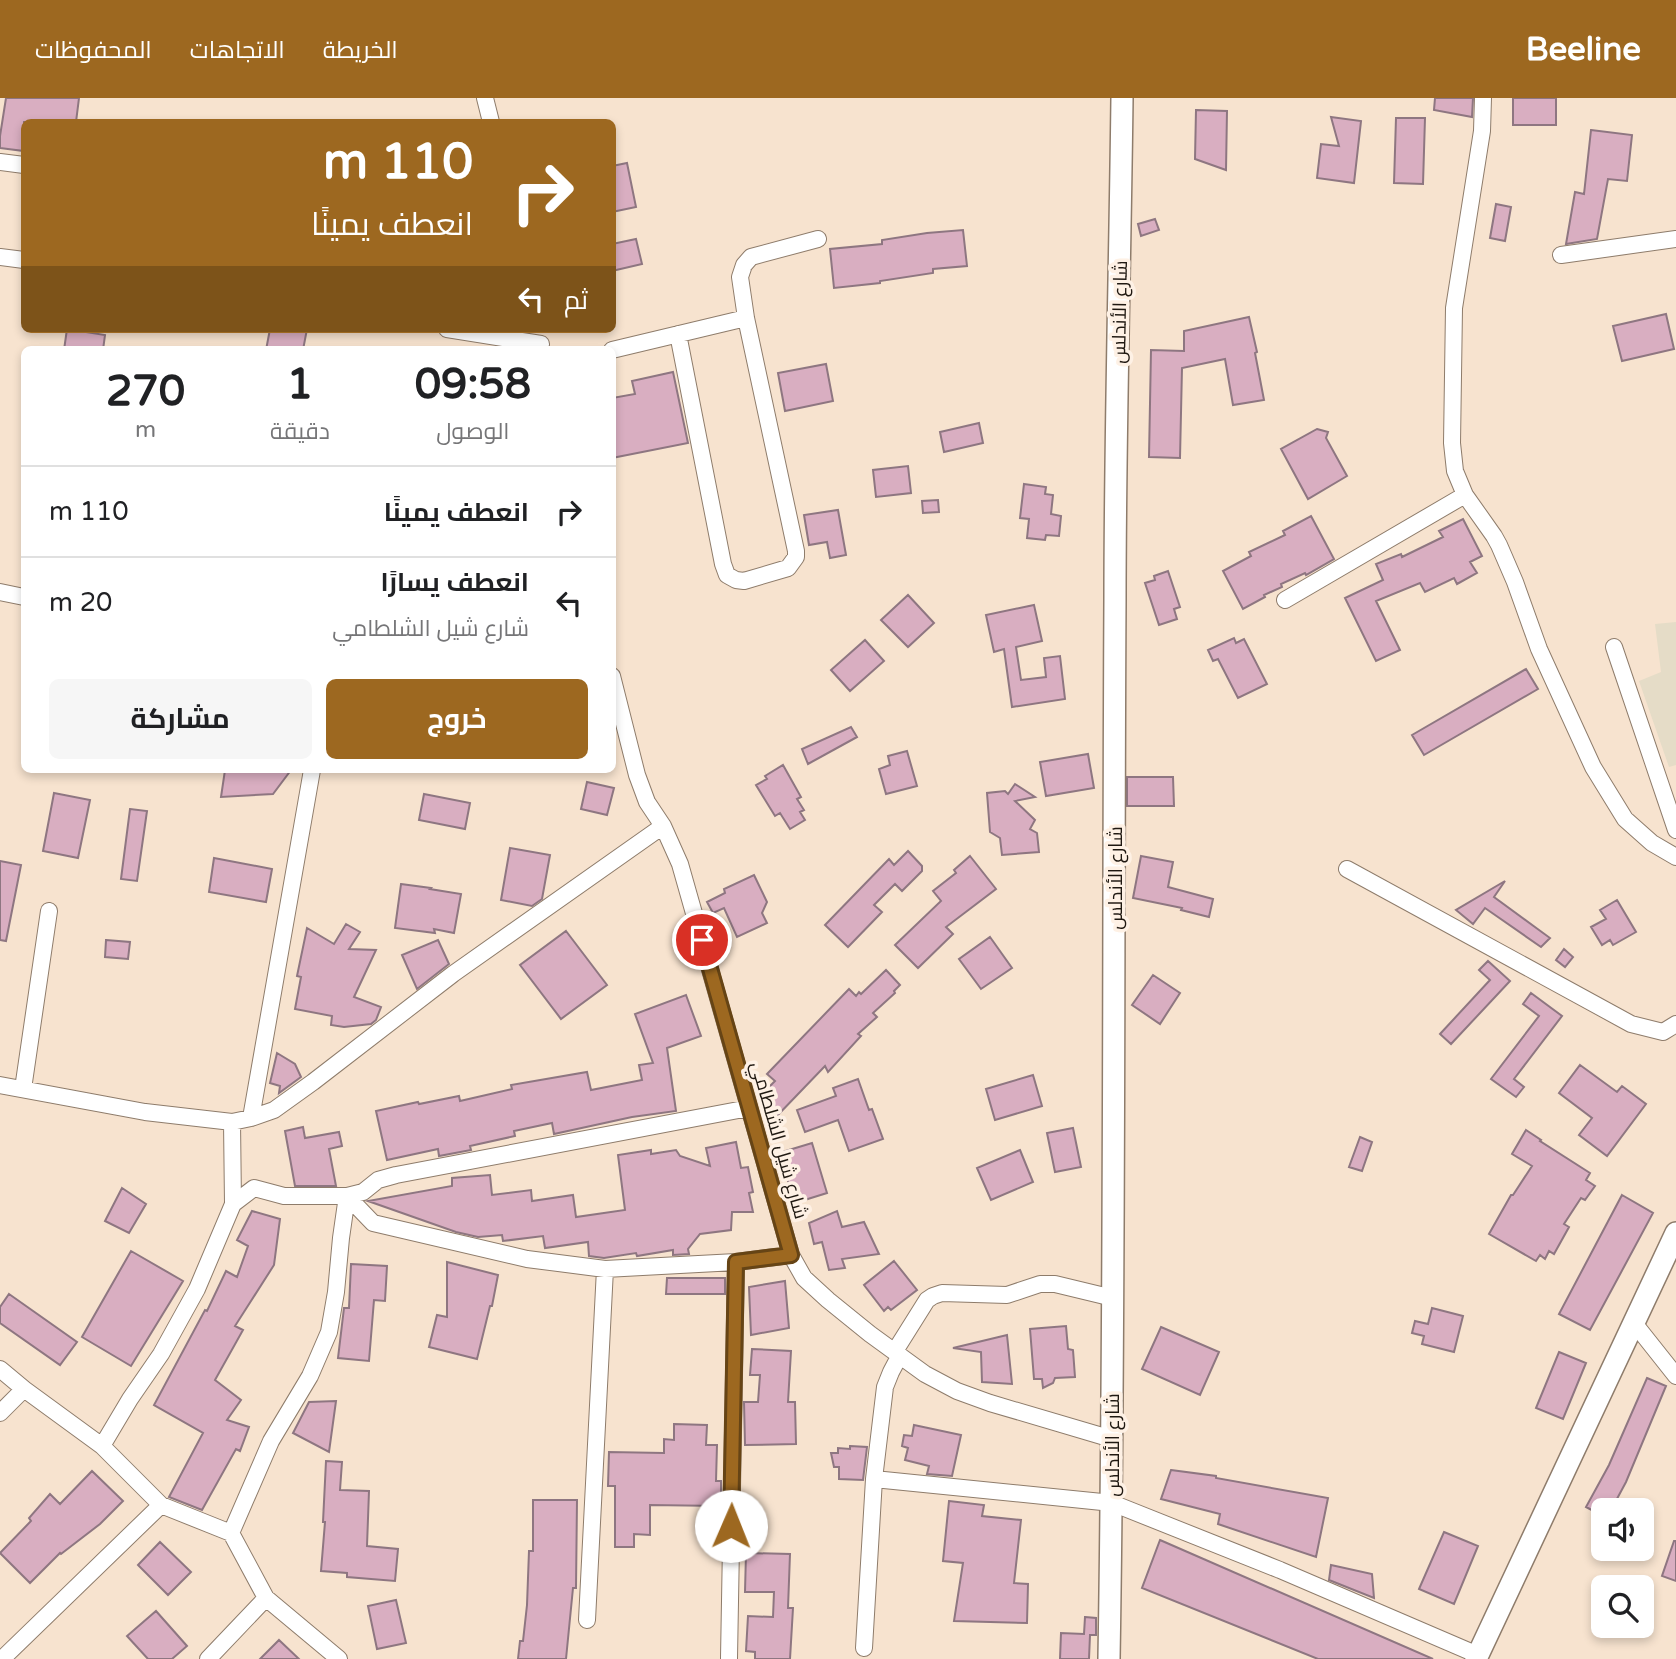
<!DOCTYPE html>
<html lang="ar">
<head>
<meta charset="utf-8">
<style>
	body { margin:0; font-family:"Varela Round",Cairo,sans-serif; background:#f6f6f6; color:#202124; direction:rtl; height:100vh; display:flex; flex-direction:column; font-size:26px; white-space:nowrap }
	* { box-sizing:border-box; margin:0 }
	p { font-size:23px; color:#757577 }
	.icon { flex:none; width:38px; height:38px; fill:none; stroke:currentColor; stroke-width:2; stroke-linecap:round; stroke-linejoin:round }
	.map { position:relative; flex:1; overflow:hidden; direction:ltr }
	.panel { position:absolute; left:21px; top:248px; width:595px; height:427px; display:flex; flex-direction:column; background:#fff; border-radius:10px; box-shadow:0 4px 10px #0003; direction:rtl }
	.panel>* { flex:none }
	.banner { position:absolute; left:21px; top:21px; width:595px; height:214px; border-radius:10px; box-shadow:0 4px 10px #0003; direction:rtl; background:#9d6820; color:#fff; overflow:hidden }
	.tools { position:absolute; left:1591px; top:1400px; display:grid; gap:14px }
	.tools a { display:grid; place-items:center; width:63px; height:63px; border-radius:10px; background:#fff; box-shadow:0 4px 10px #0003; font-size:35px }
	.pin { position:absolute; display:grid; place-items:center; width:60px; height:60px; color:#fff; margin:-30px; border:4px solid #fff; border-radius:50%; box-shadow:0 2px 7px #0007 }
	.me { position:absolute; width:77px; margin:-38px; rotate:1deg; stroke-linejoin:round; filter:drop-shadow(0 0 5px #0008) }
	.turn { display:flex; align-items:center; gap:24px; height:147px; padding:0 28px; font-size:32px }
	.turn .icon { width:91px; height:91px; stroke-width:2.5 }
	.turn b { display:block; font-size:49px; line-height:60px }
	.then { display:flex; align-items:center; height:66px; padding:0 28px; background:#0003; gap:14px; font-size:26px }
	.eta { display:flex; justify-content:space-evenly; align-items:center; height:119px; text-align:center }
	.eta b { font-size:42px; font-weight:700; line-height:49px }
	.button { display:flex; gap:14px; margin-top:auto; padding:14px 28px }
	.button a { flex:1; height:80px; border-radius:10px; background:#9d6820; color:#fff; font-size:28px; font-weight:700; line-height:80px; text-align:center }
	.button a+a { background:#f6f6f6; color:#202124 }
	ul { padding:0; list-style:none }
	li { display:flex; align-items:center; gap:21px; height:91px; padding:0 28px; border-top:2px solid #e0e0e0 }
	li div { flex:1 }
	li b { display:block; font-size:26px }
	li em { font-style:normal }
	header { display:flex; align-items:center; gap:42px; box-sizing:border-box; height:98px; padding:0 35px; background:#9d6820; color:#fff }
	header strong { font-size:33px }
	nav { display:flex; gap:38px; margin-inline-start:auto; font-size:24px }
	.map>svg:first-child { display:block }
</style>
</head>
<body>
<header>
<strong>Beeline</strong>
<nav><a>الخريطة</a><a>الاتجاهات</a><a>المحفوظات</a></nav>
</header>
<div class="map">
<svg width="1676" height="1561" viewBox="0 0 1676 1561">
	<rect width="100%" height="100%" fill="#f7e3cf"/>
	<path fill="#e5dcc7" d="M1676,524V667L1669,669L1639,583L1661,574L1655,526Z"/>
	<path fill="#d9aec1" stroke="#8e7681" stroke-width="2" d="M6,0H79L76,24H24V53L0,50V38Z
		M1435,0H1473L1472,19L1434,12Z
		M1513,0H1556V27H1513Z
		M1196,12L1227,13L1226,72L1195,61Z
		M1331,19L1361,23L1354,85L1317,80L1321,46L1339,48Z
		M1396,20H1425L1423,86L1394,85Z
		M1591,32L1632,37L1627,83L1608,81L1597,141L1566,146L1575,94L1584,96Z
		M627,65L636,109L612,114V68Z
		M1496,106L1511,109L1505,143L1490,140Z
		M1155,121L1159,132L1141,138L1138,126Z
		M963,132L967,168L933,171V175L880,183V185L834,190L830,151L882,146V142L927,135Z
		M636,141L642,166L612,173V146Z
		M1666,216L1674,251L1622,263L1613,228Z
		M1249,219L1257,254L1255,255L1264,302L1233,307L1225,261L1182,270L1180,360L1149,359L1151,252L1184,253V233Z
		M67,231L105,237L103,252H64Z
		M270,231H307L303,252H266Z
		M826,266L833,303L785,313L778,275Z
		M673,274L688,345L612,360V300L635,296L632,283Z
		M979,325L983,345L944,354L940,334Z
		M1317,331L1328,334L1326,340L1347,378L1308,401L1281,351Z
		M908,368L911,395L876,399L873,372Z
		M1024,386L1046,389L1045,396L1053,397L1051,416L1061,418L1059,438L1046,437L1045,442L1027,440L1029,421L1020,420Z
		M938,402L939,414L923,415L922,403Z
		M838,412L846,457L830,460L827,444L809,447L804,417Z
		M1311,418L1334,461L1306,477L1305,475L1281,486L1282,489L1264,497L1265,499L1243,511L1223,473L1251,458L1249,454L1285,437L1283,433Z
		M1463,421L1482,458L1470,464L1477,475L1457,486L1454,480L1425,494L1420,485L1376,503L1400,552L1376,563L1345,500L1383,482L1376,466L1401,456L1402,459L1443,439L1439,433Z
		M1168,473L1180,509L1174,511L1177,521L1159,527L1145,485L1155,482L1154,478Z
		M908,497L934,525L908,549L881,522Z
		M1034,507L1042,543L1016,549L1021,582L1046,579L1044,560L1060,558L1065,601L1012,609L1004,551L994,554L986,517Z
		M1234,540L1236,545L1244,541L1267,586L1238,600L1218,561L1213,563L1208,552Z
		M865,542L884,563L850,593L831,572Z
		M1526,571L1538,591L1424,657L1412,637Z
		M851,629L857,639L808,666L802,651Z
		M907,653L917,688L886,696L879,671L890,667L888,658Z
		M1088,656L1094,690L1046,698L1040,664Z
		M783,667L801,699L797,701L804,712L800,714L805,722L790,731L780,715L775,718L756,687L767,681L765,678Z
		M225,672H291L273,696L221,699Z
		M1127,679H1173L1174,708H1127Z
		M587,684L614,690L607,717L581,711Z
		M1015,686L1035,699L1015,703L1035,722L1030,731L1037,735L1039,754L1002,757L1000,740L990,734L987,695L1005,693L1008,696Z
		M54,695L90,702L78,760L43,753Z
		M424,696L470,705L465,731L419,722Z
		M130,711L147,713L137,783L121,781Z
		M510,750L550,757L542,801L532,808L501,802Z
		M908,753L922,768V773L902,793L895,786L874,807L882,814L848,849L825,827L889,761L894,767Z
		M970,758L996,791L946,829L953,836L918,870L895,847L941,803L933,793L956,775L954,772Z
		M1141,758L1173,764L1168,789L1213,801L1209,819L1181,812L1182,810L1133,800Z
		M214,760L272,771L266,804L209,794Z
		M0,763L21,767L6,843L0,842Z
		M754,777L767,804L762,815L767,825L737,839L724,810L713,815L707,804L725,795L724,791Z
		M1505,783L1494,799L1550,840L1541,849L1485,810L1473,826L1456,812Z
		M401,786L431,790L430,791L461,796L454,835L434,831L435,835L395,830Z
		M1617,802L1636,834L1613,847L1610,842L1602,847L1591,829L1606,821L1600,812Z
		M346,826L360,834L349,851L376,852L354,899L381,909L376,922L371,926L344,929L331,927L332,918L295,911L301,879L297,878L307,830L334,846Z
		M566,833L607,887L561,921L520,867Z
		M990,839L1012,870L981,891L959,861Z
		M106,842L130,844L128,861L105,859Z
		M438,842L449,866L417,891L402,857Z
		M1564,851L1573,859L1565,869L1556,862Z
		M1488,863L1510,883L1451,946L1440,936L1490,882L1479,872Z
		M886,872L900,887L894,893L895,895L873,915L877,919L858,936L861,938L828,974L825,968L775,1020L763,1008L771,1000L764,994L775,983L767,976L849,891L856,898L859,894L861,896Z
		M1153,877L1180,895L1160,926L1132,907Z
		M1531,895L1562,918L1514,981L1524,989L1516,999L1491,981L1539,918L1523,906Z
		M686,897L701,938L667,950L676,1013L632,1019L554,1036L552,1025L514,1033L515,1038L470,1048L471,1052L439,1058L438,1051L387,1062L376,1013L418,1004L419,1006L459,998L460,1003L512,991L511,987L587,974L591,992L642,982L639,967L653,965L635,916Z
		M277,955L295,966L301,979L279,995L280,988L270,985Z
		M1580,967L1617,994L1622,988L1646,1006L1607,1058L1579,1037L1592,1020L1559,995Z
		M1033,977L1042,1008L995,1022L986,991Z
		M858,981L869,1012L872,1011L883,1041L849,1053L838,1022L805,1034L797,1012L836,998L833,990Z
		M303,1029L305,1040L339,1034L342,1048L329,1051L336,1088H295L285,1033Z
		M1073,1030L1081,1069L1055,1074L1047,1035Z
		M1526,1032L1541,1042L1540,1043L1590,1075L1586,1082L1595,1088L1585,1102L1581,1100L1564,1126L1569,1129L1554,1156L1549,1153L1545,1161L1540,1157L1536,1163L1489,1136L1511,1097H1513L1532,1068L1512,1056Z
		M1360,1039L1372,1044L1362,1073L1349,1069Z
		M736,1044L741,1070L748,1069L753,1094L749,1095L753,1114H732L731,1132L700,1136L688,1151L689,1156L673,1157V1152L637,1158L636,1155L604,1160L589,1158L588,1144L545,1150L543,1138L503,1143L502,1137L478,1139L456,1134L368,1103L452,1088V1080L490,1077L492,1097L531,1092L532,1103L573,1097L576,1119L625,1112L618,1057L651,1052V1056L676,1052L680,1058L710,1068L706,1050Z
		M812,1045L827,1095L795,1105L779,1055Z
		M1020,1052L1033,1084L991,1102L977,1070Z
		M122,1090L146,1106L129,1135L105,1123Z
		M1622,1097L1653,1115L1590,1232L1559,1216Z
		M252,1113L280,1121L274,1167L235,1228L243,1232L215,1282L241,1302L227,1322L249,1329L240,1353L236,1351L202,1412L169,1399L203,1335L154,1307L205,1212L207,1213L226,1173L237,1179L248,1148L237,1142Z
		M837,1113L842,1129L864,1124L879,1156L842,1161L845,1170L829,1172L822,1144L814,1146L809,1125Z
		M131,1153L183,1183L131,1268L82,1239Z
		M894,1163L917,1192L891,1212L888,1209L884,1213L864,1187Z
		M447,1164L498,1177L492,1208H490L477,1261L429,1249L437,1217L447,1219Z
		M351,1166L387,1168L385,1203L374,1202L369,1263L338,1260L344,1210H349Z
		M667,1180H725V1196H666Z
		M785,1183L789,1230L751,1237L749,1189Z
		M9,1196L77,1244L60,1267L0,1225V1209Z
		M1432,1210L1463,1218L1454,1254L1422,1246L1424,1238L1412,1235L1415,1223L1428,1226Z
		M1066,1228L1068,1251L1073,1252L1075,1279L1055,1280L1053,1285L1043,1290L1042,1281H1034L1030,1231Z
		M1161,1229L1219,1254L1200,1297L1142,1271Z
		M1007,1237L1012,1286L982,1284L981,1254L953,1250Z
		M752,1251L791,1253L788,1304H795L796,1346L745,1347L744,1304H758L760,1277H750Z
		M1559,1254L1586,1265L1563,1321L1536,1310Z
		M1647,1280L1666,1288L1626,1384L1611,1412H1603V1418L1586,1409L1609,1367Z
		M336,1303L329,1354L293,1335L309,1304Z
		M674,1326L707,1327L706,1347H717L716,1383H721V1408L650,1407V1437L634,1436V1449H615V1388H608L609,1354L664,1355V1341L674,1342Z
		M914,1327L961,1337L952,1378L927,1376L929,1368L905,1362L908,1350L902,1348L904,1337L912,1338Z
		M850,1348L867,1349L863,1382L839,1381V1369H834L831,1355H838V1350L850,1351Z
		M326,1363L342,1364L340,1392L369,1393L367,1448L398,1451L395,1483L347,1479V1475L321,1473L325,1424H323Z
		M1171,1372L1216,1378V1380L1328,1400L1316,1459L1218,1426L1220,1416L1161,1401Z
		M92,1373L123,1403L100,1426L61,1456L60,1455L30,1485L0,1455L31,1423L29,1420L50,1396L60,1406Z
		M533,1402H577L576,1490H573L566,1561H518L520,1543H523L527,1507L529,1453H533Z
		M949,1403L984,1407L982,1418L1021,1422L1014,1485L1028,1486L1027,1525L954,1523L963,1465L943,1463Z
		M1444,1434L1478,1448L1454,1506L1419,1491Z
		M1160,1442L1433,1561H1318L1142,1490Z
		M1674,1443H1676V1483L1662,1478Z
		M160,1444L191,1474L168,1497L138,1467Z
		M746,1455L790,1456L788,1510H793L790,1561H755V1554L746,1553L748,1518L773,1519L774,1494H745Z
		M1331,1467L1372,1476L1374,1500L1329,1482Z
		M396,1502L406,1545L377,1551L368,1508Z
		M156,1513L187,1548L172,1561H148L127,1538Z
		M1085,1519L1096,1520V1537H1090L1089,1561H1060L1061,1535L1084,1536Z
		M279,1542L299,1561H260Z"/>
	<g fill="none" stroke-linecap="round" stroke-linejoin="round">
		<defs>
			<path id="street" d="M485,0L491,24
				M1483,0L1482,33L1454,210L1452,345L1455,373L1465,397L1494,438L1499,447L1515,484L1539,551L1593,669L1625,721L1652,745L1676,759
				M0,64L24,67
				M1561,157L1676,141
				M0,159L24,162
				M447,231L541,246
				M678,236L723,466L727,477L736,482L744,483L788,470L796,459V453L746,220L740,179L744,167L751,159L818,141
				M612,252L746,220
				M0,494L24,499
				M1285,502L1465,397
				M1614,549L1676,732
				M612,578L637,677L647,704L663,728L680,766L791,1157L804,1180L828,1202L870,1236L925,1276L957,1293L990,1305L1112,1341
				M1347,771L1631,926L1663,934L1676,926
				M0,987L145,1014L232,1024L251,1020L274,1012L313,984L453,876L663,728
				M23,991L49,813
				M251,1020L312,672
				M347,1098L373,1125L527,1161L605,1171L736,1164L791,1157
				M233,1106L254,1090L284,1098H347L363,1094L378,1082L396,1077L749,1010
				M1634,1225L1676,1278
				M895,1253L927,1202L933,1198L942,1195L1007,1197L1040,1186H1055L1113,1200
				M0,1271L24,1291
				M0,1315L24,1291L102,1348L161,1407L231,1435L266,1500L339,1561
				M102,1348L130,1301L161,1256L197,1191L233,1106L232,1024
				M874,1381L1112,1405L1280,1472L1478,1557
				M231,1435L271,1343L310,1278L329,1234L336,1194L341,1140L347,1098
				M587,1522L605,1171
				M864,1550L874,1381L882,1314L885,1289L891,1274L900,1257
				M729,1560L736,1164
				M2,1561L161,1407
				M208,1561L266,1500"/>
			<path id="secondary" d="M1109,1561C1115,1208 1113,855 1115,502C1115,335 1120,167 1122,0
				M1476,1561L1676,1135"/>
		</defs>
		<use href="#street" stroke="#8e7c6b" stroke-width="18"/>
		<use href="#secondary" stroke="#8e7c6b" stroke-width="24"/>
		<use href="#street" stroke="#fff" stroke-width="16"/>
		<use href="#secondary" stroke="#fff" stroke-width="21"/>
	</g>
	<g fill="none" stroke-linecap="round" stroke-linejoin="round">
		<defs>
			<path id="route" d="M702,842L791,1157L736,1164L731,1428"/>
		</defs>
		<use href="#route" stroke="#664415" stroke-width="18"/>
		<use href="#route" stroke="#9d6820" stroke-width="12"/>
	</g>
	<g text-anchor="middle" stroke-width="7" stroke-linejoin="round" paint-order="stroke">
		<g font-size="19" fill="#1f1811" stroke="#fef1e5">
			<text transform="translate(1119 214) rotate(-89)" y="7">شارع الأندلس</text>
			<text transform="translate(1115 780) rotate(-90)" y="7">شارع الأندلس</text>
			<text transform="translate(780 1042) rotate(74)" y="7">شارع شيل الشلطامي</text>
			<text transform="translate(1112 1347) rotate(-90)" y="7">شارع الأندلس</text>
		</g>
	</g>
</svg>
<div class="tools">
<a><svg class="icon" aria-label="sound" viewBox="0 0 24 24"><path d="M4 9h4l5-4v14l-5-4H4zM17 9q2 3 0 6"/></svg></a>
<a><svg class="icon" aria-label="search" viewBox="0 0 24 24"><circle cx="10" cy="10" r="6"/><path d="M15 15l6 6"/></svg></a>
</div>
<div class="pin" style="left:702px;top:842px;background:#d93025"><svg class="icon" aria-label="arrive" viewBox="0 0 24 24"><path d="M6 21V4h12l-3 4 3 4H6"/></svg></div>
<svg class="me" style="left:731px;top:1428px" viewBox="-20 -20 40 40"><circle r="19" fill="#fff"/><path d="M0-13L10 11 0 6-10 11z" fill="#9d6820"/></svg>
<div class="banner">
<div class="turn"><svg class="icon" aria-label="right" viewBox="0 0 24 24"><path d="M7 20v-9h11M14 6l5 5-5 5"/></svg><div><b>110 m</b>انعطف يمينًا</div></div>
<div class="then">ثم<svg class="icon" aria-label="left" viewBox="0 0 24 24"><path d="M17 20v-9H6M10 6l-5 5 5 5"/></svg></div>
</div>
<section class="panel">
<div class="eta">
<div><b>09:58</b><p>الوصول</p></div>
<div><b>1</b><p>دقيقة</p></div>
<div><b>270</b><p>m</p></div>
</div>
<ul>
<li><svg class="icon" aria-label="right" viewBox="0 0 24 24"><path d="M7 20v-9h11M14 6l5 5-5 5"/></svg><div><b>انعطف يمينًا</b></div><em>110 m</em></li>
<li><svg class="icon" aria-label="left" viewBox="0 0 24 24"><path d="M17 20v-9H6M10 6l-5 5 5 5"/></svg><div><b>انعطف يسارًا</b><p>شارع شيل الشلطامي</p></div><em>20 m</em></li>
</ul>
<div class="button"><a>خروج</a><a>مشاركة</a></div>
</section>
</div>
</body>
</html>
